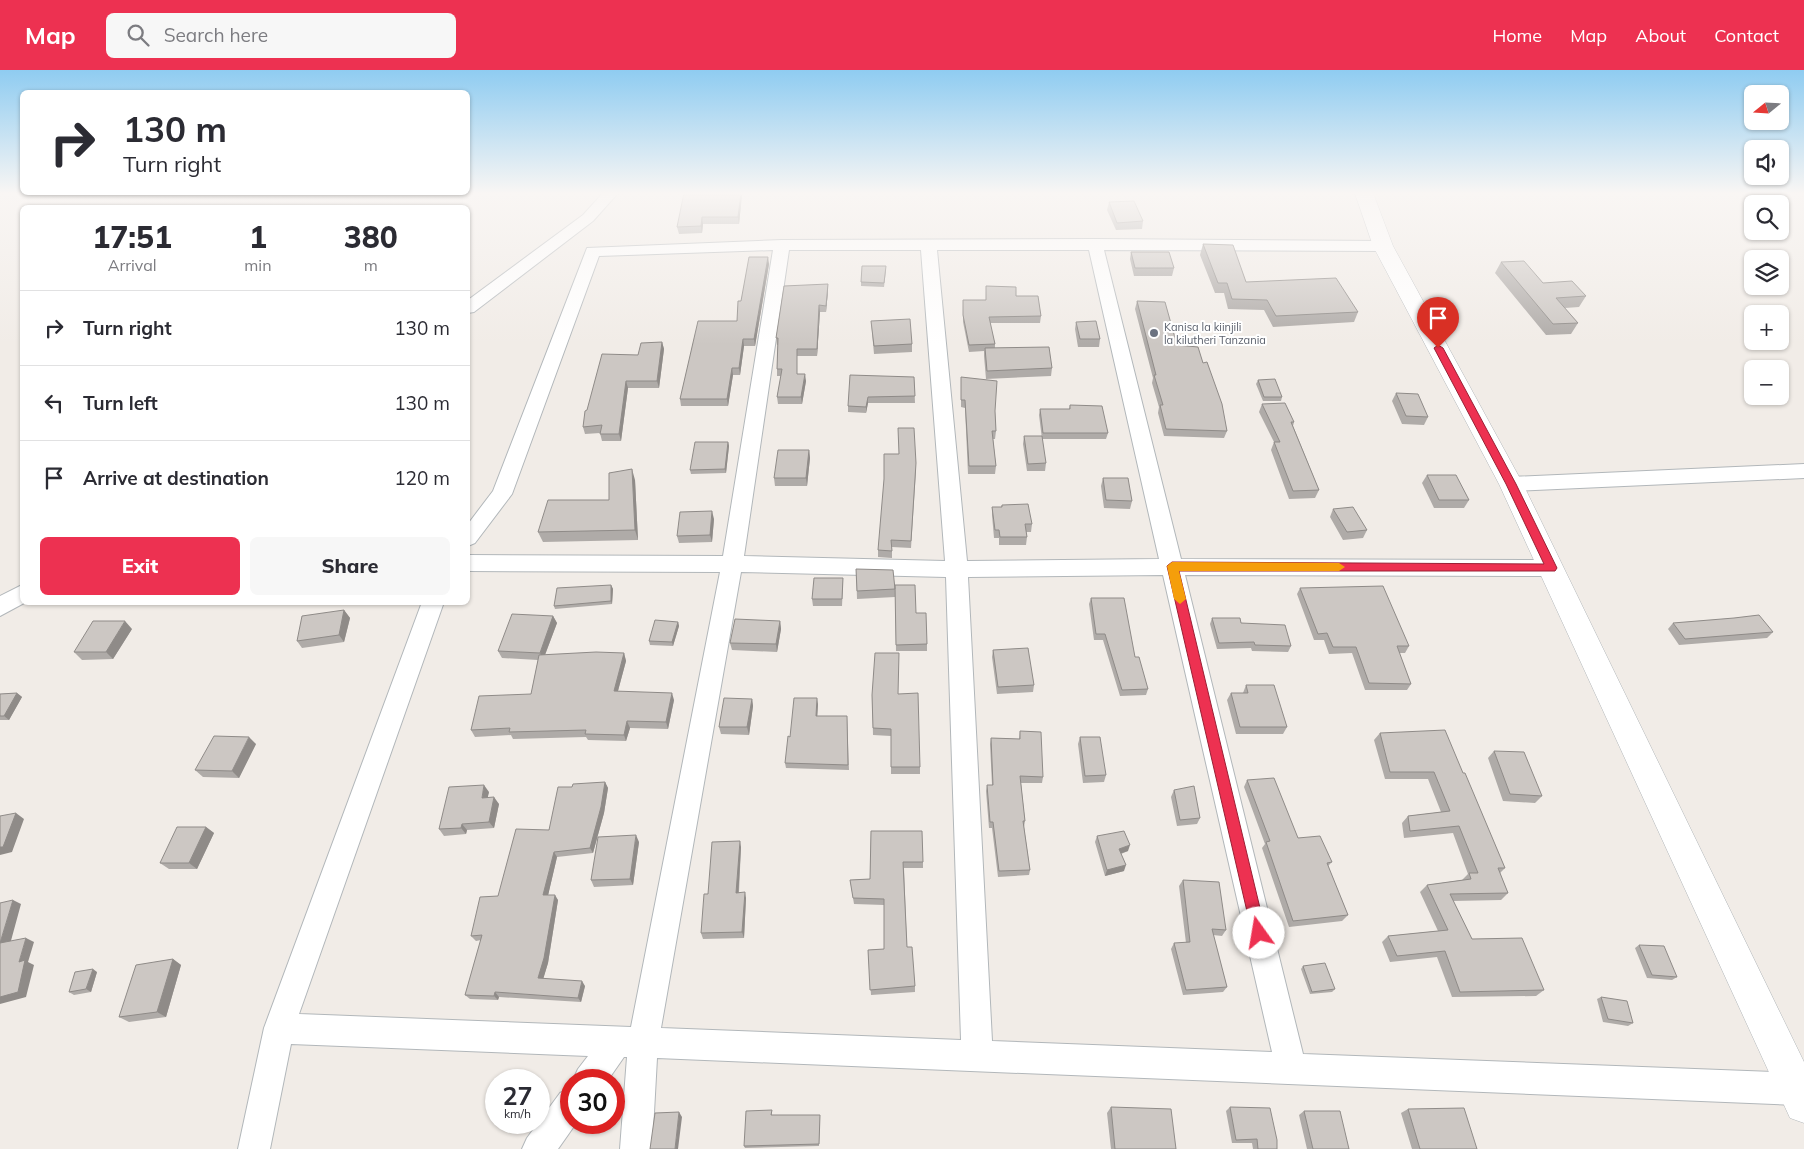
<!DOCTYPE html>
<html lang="en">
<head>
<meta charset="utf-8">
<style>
	body { margin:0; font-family:Mulish,sans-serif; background:#f7f7f7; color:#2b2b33; height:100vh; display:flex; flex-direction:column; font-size:19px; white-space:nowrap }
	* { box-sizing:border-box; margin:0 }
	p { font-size:16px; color:#7c7c81 }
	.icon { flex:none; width:28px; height:28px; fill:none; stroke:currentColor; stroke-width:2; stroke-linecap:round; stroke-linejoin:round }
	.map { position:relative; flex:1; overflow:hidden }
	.sheet { position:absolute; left:20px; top:135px; width:450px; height:400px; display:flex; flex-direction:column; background:#fff; border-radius:8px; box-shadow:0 1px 4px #0004 }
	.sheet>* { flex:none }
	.guide { position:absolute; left:20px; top:20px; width:450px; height:105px; border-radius:8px; box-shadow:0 1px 4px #0004; background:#fff; color:#2b2b33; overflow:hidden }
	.needle { width:32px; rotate:252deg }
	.controls { position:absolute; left:1744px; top:15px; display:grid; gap:10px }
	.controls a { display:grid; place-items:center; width:45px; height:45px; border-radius:8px; background:#fff; box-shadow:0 1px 4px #0004; font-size:25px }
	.speed { position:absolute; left:485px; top:999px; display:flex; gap:10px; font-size:25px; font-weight:700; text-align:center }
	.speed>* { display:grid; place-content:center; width:65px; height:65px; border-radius:50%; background:#fff; box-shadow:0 1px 4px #0004; line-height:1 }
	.speed small { font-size:12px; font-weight:400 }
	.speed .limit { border:8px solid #d22; background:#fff; color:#111 }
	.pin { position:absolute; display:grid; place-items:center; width:42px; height:42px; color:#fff; margin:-51px -21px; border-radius:50% 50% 50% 0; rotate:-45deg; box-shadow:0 0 5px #0007 }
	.pin .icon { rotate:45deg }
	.me { position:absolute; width:55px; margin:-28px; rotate:347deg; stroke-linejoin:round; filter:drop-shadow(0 0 4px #0008) }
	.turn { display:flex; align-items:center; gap:18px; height:105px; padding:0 20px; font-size:22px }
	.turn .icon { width:65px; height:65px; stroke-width:2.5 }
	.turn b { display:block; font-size:35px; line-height:42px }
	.eta { display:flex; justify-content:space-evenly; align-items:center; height:85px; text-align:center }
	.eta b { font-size:30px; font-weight:800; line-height:35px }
	.primary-button { display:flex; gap:10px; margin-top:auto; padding:10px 20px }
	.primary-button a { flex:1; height:58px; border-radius:8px; background:#ed3151; color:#fff; font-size:20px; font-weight:800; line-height:58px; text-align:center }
	.primary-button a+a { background:#f7f7f7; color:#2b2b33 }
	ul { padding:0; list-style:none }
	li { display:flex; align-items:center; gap:15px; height:75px; padding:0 20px; border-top:1px solid #e1e1e2 }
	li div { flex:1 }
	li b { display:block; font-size:19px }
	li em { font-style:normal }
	header { display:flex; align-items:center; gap:30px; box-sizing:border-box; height:70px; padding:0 25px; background:#ed3151; color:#fff }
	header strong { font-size:24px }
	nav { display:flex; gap:28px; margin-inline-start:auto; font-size:18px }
	.search { width:350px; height:45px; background:#f7f7f7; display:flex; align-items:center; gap:12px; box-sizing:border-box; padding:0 18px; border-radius:8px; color:#7c7c81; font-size:19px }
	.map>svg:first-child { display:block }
</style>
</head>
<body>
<header>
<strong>Map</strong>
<div class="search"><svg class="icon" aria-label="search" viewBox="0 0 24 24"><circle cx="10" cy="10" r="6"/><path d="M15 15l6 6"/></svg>Search here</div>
<nav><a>Home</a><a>Map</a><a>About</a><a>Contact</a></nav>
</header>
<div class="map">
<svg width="1804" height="1079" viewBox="0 0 1804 1079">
	<rect width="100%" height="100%" fill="#f1ece7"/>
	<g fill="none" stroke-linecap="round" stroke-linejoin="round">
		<defs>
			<path id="minor" d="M603,123H618L593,151L474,242L468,243V230L583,145Z
				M1095,169L1383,171L1389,173L1391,176L1389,179L1383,181L1104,180L1181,489L1551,490L1559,492L1562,498L1559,504L1551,506L1185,505L1303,984L1797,1003L1804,1006V1032L1797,1035L657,988L652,1079H620L627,987H624L608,1010H573L578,999L588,986L291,974L270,1079H238L264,958L422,532H444L299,944L631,957L720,502L468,501V485L723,486L773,180L599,186L512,424L475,473L468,476V454L493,421L587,178L782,170ZM789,180H921L945,491L744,486ZM937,180H1089L1159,489L967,491ZM741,502L946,507L961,970L661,958ZM1163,505L1272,982L992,971L968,507Z
				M1804,394V408L1511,421L1504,419L1501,414L1504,409L1511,407Z
				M22,515V532H26L0,546V526Z
				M571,1018V1052H577L558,1079H522L527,1068L560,1023Z"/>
			<path id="tertiary" d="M1355,123H1373L1393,176L1523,414L1804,992V1053L1790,1048L1499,414L1373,176Z"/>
		</defs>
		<use href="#minor" stroke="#b2b7ba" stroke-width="2"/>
		<use href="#tertiary" stroke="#b2b7ba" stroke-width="1"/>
		<use href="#minor" fill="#fff" fill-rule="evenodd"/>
		<use href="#tertiary" fill="#fff" fill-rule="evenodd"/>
	</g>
	<path fill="#afaba8" d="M742,125L739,154H703L702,163L679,164L677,157Z
		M1109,132L1143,151L1142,159L1116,160L1107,140Z
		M1203,174L1246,212L1358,242L1354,252L1273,257L1264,240L1228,239L1224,223H1215L1200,185Z
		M1131,182L1174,198L1172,206H1134L1130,189Z
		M1501,192L1543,213L1586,226L1579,237L1565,238L1578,253L1571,264L1546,265L1495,203Z
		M769,194L755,276H744L740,305H733L728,336H681L680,329L737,251L741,231Z
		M886,200L884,217L861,216V212Z
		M828,214V221L826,242H820L817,286H797V304L806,311L802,334H778L777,327L781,306H777V299L778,275H777L776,268Z
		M1016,226L1041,246L1040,253H990L995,274V278L1052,298L1051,306L986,309L984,286V281L969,282L963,252V230H986Z
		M1137,231L1177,275L1203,293L1227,361L1224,368L1164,366L1158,343L1159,337L1152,313L1153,308L1135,239Z
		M871,251L912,274V282L874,284Z
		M1076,252L1100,269L1099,277H1078L1075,259Z
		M662,272L664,279L659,318H628L621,371H602L600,363L585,364L583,357L638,285Z
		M914,307L915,333H868L866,343L848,342V336Z
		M961,307L995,341L996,361L995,369H993L996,396L995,404H968L965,338L961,337Z
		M1258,310L1282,327L1281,331H1263L1256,314Z
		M1396,323L1428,347L1424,355L1402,354L1392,331Z
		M1262,334L1294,352L1293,356L1319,420L1315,428L1289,429L1271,380L1274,372L1259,342Z
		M1070,335L1108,363L1106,369H1042L1039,345L1040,339H1069Z
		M1024,366L1046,393L1045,401H1027L1023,374Z
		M728,372L729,376L726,403L691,404L690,400Z
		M809,380L810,388L807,416H775L774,408Z
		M916,400L911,478L892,477V488L878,487V480Z
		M1427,405L1469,430L1464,438H1434L1422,413Z
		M1103,408L1132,431L1130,439L1104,438L1101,416Z
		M635,410L638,470L543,472L538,462L609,430Z
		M1002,435L1032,454L1031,462H1026L1027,467L1026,475H999V468H994L992,445V437H1001Z
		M1333,439L1367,460L1363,468L1343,470L1330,447Z
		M714,449L712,472L679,473L677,466Z
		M856,499L895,519V527L857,529Z
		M843,508V515L842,536H813L812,529Z
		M611,515L613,519L612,534L555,539L554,536Z
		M895,515L916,543L927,574V581H896Z
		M1300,518L1409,576L1405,583H1399L1411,614L1407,620H1365L1352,583L1329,584L1324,570H1314L1297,524Z
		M1091,528L1135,587L1148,619L1146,625L1120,626L1103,570H1094L1089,534Z
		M344,540L350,548L344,572L302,578L297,571Z
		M553,546L557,553L545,585L624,583L626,591L618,621L674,630L668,659L630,658L626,671L588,670L586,667L513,669L511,665L475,667L471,660L531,624L538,590L502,588L498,581Z
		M1212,548L1241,553L1291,576L1288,582L1252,581L1251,578L1217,579L1210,554Z
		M780,551L781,559L777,582L732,580L730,573Z
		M678,552L679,556L673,576L650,575L649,571Z
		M1673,553L1773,562L1767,568L1679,575L1668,559Z
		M132,559L113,589L82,590L74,582Z
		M993,580L1034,615L1033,622L997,624L992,587Z
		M1246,615L1287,657L1283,664H1236L1227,630L1231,623H1243Z
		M17,623L22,627L9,650H0V624Z
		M898,624L920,697V704H891V666L873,665L872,625Z
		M752,629L753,636L749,665L721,664L719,657Z
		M818,634L817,646H847L849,700L786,698L785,693L790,667Z
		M1020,661L1043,707L1042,713H1021L1025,751L1024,757L1030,800L1029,805L998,807L992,758H989L986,721L987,715H992L990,674L991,668L1019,669Z
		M1380,663L1463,703L1505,798L1500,803L1508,823L1501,830L1453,831L1472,869L1544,920L1536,926L1452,927L1437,887L1390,892L1382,872L1388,866L1438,861L1420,822L1427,815L1462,810L1468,804L1453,763L1404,768L1402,753L1408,746L1441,742L1428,709H1385L1374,670Z
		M1080,667L1106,705L1104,712L1083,713L1078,674Z
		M256,674L239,708L203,707L195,700Z
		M1494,681L1542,726L1535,733L1503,731L1488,688Z
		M1247,710L1298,768L1332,792L1328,796L1348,845L1342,851L1289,857L1262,778L1265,774L1244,717Z
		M605,712L608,718L604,743L593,783L557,787L548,825L558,830L548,893L543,909L585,916L581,932L499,927L498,930L470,929L465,925L481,870L476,871L471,866L498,826L549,760L572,717Z
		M1174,720L1200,748L1197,754L1177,756L1171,727Z
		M489,722L487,728L499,734L494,758L467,760L466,764L444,766L439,759Z
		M206,757L214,763L197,799H169L160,793Z
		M871,761L923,792V798H904L907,877L915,916V922L871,925L868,880L884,879V835L854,834L850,810L870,809Z
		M1097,766L1128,781L1121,784L1124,801L1105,806L1095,772Z
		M639,772L633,815L594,817L591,810Z
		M741,777L739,822L746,828L744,868L703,869L701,863L708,824Z
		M1183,810L1226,860L1222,866L1213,865L1227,917L1223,922L1183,925L1171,879L1174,873H1186L1179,816Z
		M1639,875L1677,907L1672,910L1647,908L1635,878Z
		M173,889L181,895L166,947L129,952L119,947Z
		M1303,896L1335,919L1332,922L1310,924L1301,899Z
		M97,902L91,922L74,925L69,922Z
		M1601,927L1633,953L1628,956L1603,952L1597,929Z
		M1111,1037L1176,1079H1111L1107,1043Z
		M1230,1037L1277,1079H1253L1252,1073H1232L1226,1041Z
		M1408,1039L1477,1079H1412L1401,1043Z
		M772,1040V1045L820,1047L819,1076L745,1078L744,1076Z
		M1304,1041L1349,1079H1307L1299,1045Z"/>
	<path fill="#8f8b88" d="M741,123H742V125L739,154L738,147Z
		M702,147L703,154L702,163L701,156Z
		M768,187L769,194L755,276L754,269Z
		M828,214V221L826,242V236Z
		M819,235L820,242L817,286V279Z
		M743,269L744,276L740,305L739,298Z
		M662,272L664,279L659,318L657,311Z
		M732,298L733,305L728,336L727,329Z
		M805,304L806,311L802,334L801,327Z
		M626,311L628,318L621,371L619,364Z
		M868,327V333L866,343V337Z
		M728,372L729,376L726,403L725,399Z
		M809,380L810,388L807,416L806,408Z
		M632,399L635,410L638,470L635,460Z
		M712,441L714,449L712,472L710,465Z
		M611,515L613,519L612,534L611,531Z
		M344,540L350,548L344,572L339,565Z
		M553,546L557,553L543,590L540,583Z
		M125,551L132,559L113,589L106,582Z
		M780,551L781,559L777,582L776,574Z
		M678,552L679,556L673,576L672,572Z
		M624,583L626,591L616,628L614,621Z
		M17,623L22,627L9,650L4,646Z
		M672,623L674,630L668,659L666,652Z
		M817,628L818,634L817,652L816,646Z
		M752,629L753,636L749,665L747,657Z
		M627,651L630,658L626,671L624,665Z
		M249,667L256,674L239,708L232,701Z
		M605,712L608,718L604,743L593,783L590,778Z
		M484,715L489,722L486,735L482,728Z
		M494,727L499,734L494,758L489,752Z
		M16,743L24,749L12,782L0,785V777Z
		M462,754L467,760L466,764L461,758Z
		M206,757L214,763L197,799L189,793Z
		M636,765L639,772L633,815L630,809Z
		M740,771L741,777L738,829L736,823Z
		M1130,775L1128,781L1116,785L1119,779Z
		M554,782L557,787L547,830L543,825Z
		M1126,795L1124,801L1105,806L1107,800Z
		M745,822L746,828L744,868L742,862Z
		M555,825L558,830L548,893L542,913L538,908Z
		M13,830L21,834L9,878L0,873Z
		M26,868L34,872L28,892L34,895L26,927L0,934V927L19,892Z
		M173,889L181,895L166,947L157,942Z
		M93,899L97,902L91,922L86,919Z
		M582,911L585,916L581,932L578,928Z
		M495,922L499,927L498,930L494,926Z
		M679,1042L682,1047L678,1079H675Z"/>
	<path fill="#ccc7c3" stroke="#8f8b88" d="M684,123H741L738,147H702L701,156L677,157Z
		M1134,131L1143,151L1117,153L1109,132Z
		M1203,174L1233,175L1246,212L1336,208L1358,242L1276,246L1267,230L1232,229L1227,213H1218Z
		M1131,182H1169L1174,198H1135Z
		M749,187H768L754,269H743L739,298H732L727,329H680L698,251H737L738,231H741Z
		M1524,191L1543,213L1572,211L1586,226L1556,228L1578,253L1553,254L1501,192Z
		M862,196H886L884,213L861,212Z
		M828,214L826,236L819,235L817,279H797V304H805L801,327H777L782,299H777L778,268H776L784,216Z
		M986,216L1016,217V226H1038L1041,246L989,247L995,274L969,275L963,245V230H986Z
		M1137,231L1165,232L1177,275L1198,277L1203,293L1207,292L1222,334L1227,361L1166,359L1160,335H1163L1154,305H1156Z
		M910,249L912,274L874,276L871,251Z
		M1096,251L1100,269H1080L1076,252Z
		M662,272L657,311H626L619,364H600L602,355L583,357L585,341L587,340L602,284L638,285L641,273Z
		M1049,277L1052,298L987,301L985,278Z
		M850,305L914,307L915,326L868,327L866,337L848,336Z
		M961,307L997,311L995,341L996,361H992L996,396H969L965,330H961Z
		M1275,309L1282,327H1264L1258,310Z
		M1396,323L1418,324L1428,347L1406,346Z
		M1285,333L1294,352H1291L1319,420L1293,421L1274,372H1280L1262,334Z
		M1070,335L1102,336L1108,363H1043L1040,339H1070Z
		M898,358H914L916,393L911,471L891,470L892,481L878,480L884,409V384H899Z
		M1024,366H1042L1046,393L1028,394Z
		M695,372H728L725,399L690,400Z
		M778,380H809L806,408H774Z
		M632,399L635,460L538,462L548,430H609V403Z
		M1427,405H1456L1469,430H1439Z
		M1103,408H1128L1132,431L1106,430Z
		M1028,434L1032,454H1025L1027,467H1000L999,460H995L992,437H1002V435Z
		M1353,437L1367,460L1347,462L1333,439Z
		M712,441L710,465L677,466L680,442Z
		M856,499L893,500L895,519L857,521Z
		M814,508H843L842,529H812Z
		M611,515V531L554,536L557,518Z
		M895,515H915L916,543H926L927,574L896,575Z
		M1383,516L1409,576H1397L1411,614L1369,613L1356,577H1333L1327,563L1318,564L1300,518Z
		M1091,528H1124L1135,587H1139L1148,619L1122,620L1105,564H1096Z
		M344,540L339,565L297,571L302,546Z
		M512,544L553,546L540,583L498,581Z
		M1759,545L1773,562L1685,569L1673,553L1734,548Z
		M1212,548H1240L1241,553L1285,555L1291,576L1255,575L1254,572L1219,573Z
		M735,549L780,551L776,574L730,573Z
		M655,550L678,552L672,572L649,571Z
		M93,551H125L106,582H74Z
		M1028,578L1034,615L998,617L993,580Z
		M596,582L624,583L614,621L672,623L666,652L627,651L624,665L585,664L586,660L509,662L510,658L471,660L479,626L531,624L539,585Z
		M875,583H899L898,624L918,623L920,697H891V659L873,658L872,625Z
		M1246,615H1274L1287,657H1240L1231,623H1248Z
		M17,623L4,646H0V624Z
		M724,628L752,629L747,657H719Z
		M794,628H817L816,646H847L848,695L785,693L788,666L790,667Z
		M1445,660L1463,703H1465L1505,798H1498L1508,823L1450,824L1472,869L1522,868L1544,920L1460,922L1445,881L1397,886L1388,866L1448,860L1427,815L1471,809L1469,803H1478L1459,756L1410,761L1408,746L1450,741L1434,702H1390L1380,663Z
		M1020,661L1041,662L1043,707L1020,706L1025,751H1023L1030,800L999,801L993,752H990L987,715H993L991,668L1020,669Z
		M214,666L249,667L232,701L195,700Z
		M1080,667H1100L1106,705L1085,706Z
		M1494,681L1524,682L1542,726L1510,724Z
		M1274,708L1298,768L1320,766L1332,792L1327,793L1348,845L1293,851L1266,772L1270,771L1247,710Z
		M605,712L601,737L590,778L554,782L543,825H555L544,888L538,908L582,911L578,928L495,922L494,926L465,925L482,865L471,866L480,827L498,826L516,759L549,760L558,717H572L573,714Z
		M484,715L482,728L494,727L489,752L462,754L461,758L439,759L449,717Z
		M1194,716L1200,748L1180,750L1174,720Z
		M16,743L3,777H0V746Z
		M177,757H206L189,793H160Z
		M871,761H922L923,792H903L907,877H912L915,916L870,920L868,880L884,879V829L853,828L850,810L870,809Z
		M1124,761L1130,775L1119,779L1126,795L1107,800L1097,766Z
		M636,765L630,809L591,810L598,767Z
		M740,771L736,823L745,822L742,862L701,863L704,824H708L712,772Z
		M1183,810L1219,812L1226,860L1212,859L1227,917L1186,920L1174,873L1190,872Z
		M13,830L0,873L26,868L19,892L25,890L18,922L0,927V833Z
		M1639,875L1664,876L1677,907L1652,905Z
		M173,889L157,942L119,947L136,895Z
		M1325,893L1335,919L1312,922L1303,896Z
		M93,899L86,919L69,922L75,902Z
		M1601,927L1627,931L1633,953L1608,949Z
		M1111,1037L1171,1039L1176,1079H1115Z
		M1230,1037L1270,1038L1277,1070V1079H1258L1257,1069L1236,1070Z
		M1464,1038L1477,1079H1420L1408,1039Z
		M772,1040L771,1045H820L819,1074L744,1076L746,1041Z
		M1304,1041H1340L1349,1079H1313Z
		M679,1042L675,1079H650L655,1043Z"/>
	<linearGradient id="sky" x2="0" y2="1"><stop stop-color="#8fccf1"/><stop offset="0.45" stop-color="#f9f6f4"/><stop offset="1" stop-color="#f9f6f4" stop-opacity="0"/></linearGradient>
	<rect width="1804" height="274" fill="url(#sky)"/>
	<path fill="#ed3151" stroke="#9a2035" d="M1438,275L1443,278L1516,414L1557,498L1555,501H1179L1266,863L1264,868L1259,870L1254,868L1252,863L1167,496L1172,492L1544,494L1506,414L1434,278Z"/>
	<path fill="#f59e0b" d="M1172,492L1339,493L1345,497L1339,501H1179L1186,529L1180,534L1174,529L1167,496Z"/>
	<circle fill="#6b7280" stroke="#fff" stroke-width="2" cx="1154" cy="263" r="5"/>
	<g text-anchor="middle" stroke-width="4" stroke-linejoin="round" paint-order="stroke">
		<g font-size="11" fill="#5b616d" stroke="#fff" text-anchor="start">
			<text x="1164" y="261">Kanisa la kiinjili<tspan x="1164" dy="13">la kilutheri Tanzania</tspan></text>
		</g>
	</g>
</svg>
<div class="controls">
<a><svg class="needle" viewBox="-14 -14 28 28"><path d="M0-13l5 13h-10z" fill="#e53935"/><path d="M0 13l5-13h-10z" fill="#7c7c81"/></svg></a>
<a><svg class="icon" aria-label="sound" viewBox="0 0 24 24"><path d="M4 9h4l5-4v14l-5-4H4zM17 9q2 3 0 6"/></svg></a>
<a><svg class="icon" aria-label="search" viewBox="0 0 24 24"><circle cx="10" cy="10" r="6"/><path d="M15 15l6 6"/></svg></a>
<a><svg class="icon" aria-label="layers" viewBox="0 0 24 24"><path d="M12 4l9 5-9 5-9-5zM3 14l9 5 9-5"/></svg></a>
<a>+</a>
<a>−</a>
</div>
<div class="speed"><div>27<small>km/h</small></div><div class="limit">30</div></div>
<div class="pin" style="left:1438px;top:278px;background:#d93025"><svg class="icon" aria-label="arrive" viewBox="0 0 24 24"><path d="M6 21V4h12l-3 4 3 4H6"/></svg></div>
<svg class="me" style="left:1259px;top:863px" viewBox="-20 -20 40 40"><circle r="19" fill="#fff"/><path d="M0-13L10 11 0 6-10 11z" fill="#ed3151"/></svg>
<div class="guide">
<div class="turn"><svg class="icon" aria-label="right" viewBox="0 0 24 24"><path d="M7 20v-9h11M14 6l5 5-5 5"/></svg><div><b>130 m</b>Turn right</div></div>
</div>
<section class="sheet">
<div class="eta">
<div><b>17:51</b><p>Arrival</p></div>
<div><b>1</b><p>min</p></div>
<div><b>380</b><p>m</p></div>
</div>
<ul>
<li><svg class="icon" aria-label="right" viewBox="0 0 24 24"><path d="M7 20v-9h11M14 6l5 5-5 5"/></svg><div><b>Turn right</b></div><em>130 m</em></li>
<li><svg class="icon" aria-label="left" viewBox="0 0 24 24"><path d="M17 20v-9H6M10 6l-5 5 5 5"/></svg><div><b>Turn left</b></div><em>130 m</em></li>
<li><svg class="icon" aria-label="arrive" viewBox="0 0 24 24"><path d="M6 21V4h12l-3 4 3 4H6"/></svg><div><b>Arrive at destination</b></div><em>120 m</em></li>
</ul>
<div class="primary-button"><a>Exit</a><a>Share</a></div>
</section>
</div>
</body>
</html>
